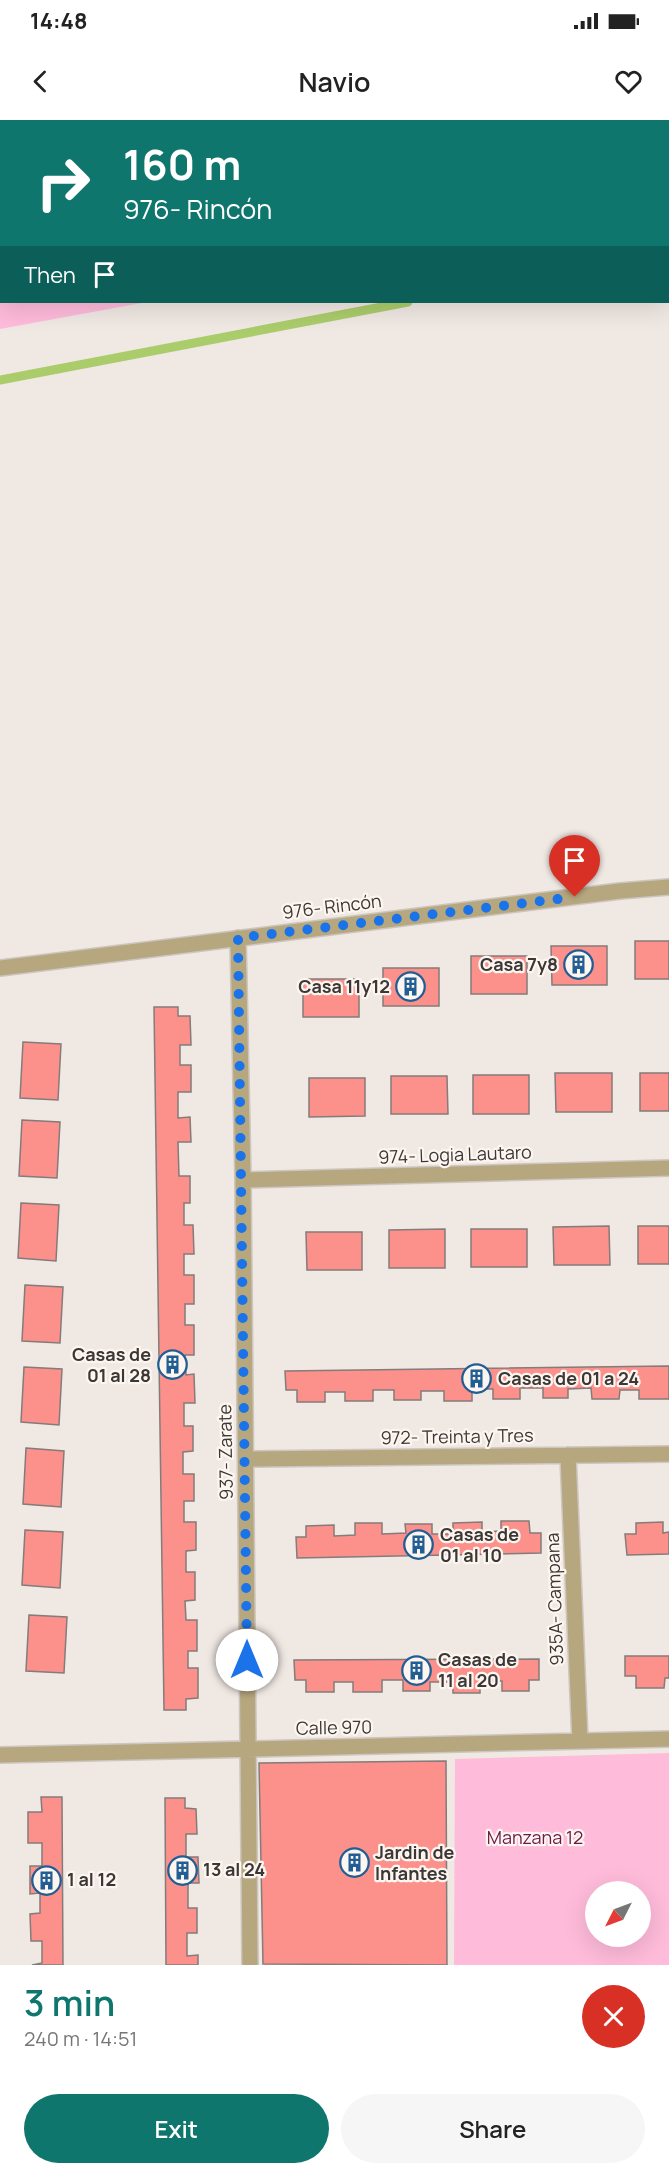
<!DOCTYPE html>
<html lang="en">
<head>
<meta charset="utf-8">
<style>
	body { margin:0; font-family:Manrope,sans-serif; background:#f6f6f6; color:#222; height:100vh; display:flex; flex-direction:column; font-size:22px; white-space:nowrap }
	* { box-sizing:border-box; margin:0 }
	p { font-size:20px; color:#767676 }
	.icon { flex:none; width:33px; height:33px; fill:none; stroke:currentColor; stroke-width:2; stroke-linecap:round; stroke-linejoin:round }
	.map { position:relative; height:1845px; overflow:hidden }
	.drawer { display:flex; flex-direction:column; background:#fff; flex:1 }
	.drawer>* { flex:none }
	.banner { position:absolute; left:0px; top:0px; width:669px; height:183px; box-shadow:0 6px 24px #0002; background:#0f766e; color:#fff; overflow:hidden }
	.needle { width:39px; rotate:228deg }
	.fabs { position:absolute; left:585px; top:1761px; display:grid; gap:12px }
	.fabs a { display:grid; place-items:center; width:66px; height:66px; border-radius:50%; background:#fff; box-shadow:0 6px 24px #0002; font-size:30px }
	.pin { position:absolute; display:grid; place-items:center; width:51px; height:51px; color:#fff; margin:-62px -26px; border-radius:50% 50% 50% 0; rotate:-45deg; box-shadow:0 0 6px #0007 }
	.pin .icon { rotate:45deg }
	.me { position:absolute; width:66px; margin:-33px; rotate:0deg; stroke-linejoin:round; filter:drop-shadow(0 0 4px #0008) }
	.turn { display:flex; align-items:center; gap:21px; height:126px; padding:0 24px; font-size:27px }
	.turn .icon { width:78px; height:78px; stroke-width:2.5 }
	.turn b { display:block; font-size:42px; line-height:51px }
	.then { display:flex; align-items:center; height:57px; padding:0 24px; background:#0003; gap:12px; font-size:22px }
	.round { display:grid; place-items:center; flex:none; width:63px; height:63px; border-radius:32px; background:#f6f6f6 }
	.headline { display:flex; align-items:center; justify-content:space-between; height:102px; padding:0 24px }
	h1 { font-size:36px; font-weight:600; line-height:45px; color:#0f766e }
	.cta { display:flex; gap:12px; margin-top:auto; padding:12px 24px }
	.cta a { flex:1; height:69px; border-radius:36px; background:#0f766e; color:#fff; font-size:24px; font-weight:600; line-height:69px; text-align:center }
	.cta a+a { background:#f6f6f6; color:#222 }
	.status { display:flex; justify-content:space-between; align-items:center; height:42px; padding:0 30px; background:#fff; direction:ltr }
	.status svg { height:16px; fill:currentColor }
	header { display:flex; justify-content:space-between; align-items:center; height:78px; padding:0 24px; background:#fff; font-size:27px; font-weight:600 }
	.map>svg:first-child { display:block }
</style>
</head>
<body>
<div class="status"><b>14:48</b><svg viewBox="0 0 49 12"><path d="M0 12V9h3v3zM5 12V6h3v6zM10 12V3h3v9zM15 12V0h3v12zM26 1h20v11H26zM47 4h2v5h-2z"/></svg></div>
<header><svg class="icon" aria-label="back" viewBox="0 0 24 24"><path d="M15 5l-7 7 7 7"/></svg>Navio<svg class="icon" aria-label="heart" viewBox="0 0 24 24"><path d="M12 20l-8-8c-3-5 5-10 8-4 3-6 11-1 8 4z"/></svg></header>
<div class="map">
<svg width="669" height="1845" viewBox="0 0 669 1845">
	<rect width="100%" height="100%" fill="#f0e8e3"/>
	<path fill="#febbda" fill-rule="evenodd" d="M0,0H669V84L668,85V2H2V182H147L0,209Z
		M669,1633V1845H454L455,1639ZM596,1772H640V1816H596Z"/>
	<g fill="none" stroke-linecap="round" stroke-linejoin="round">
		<path stroke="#abcc6b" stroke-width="9" d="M668,131H669
			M0,260L408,182"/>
	</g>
	<path fill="#fc918c" stroke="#847b7a" stroke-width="1.5" d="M635,821H669V859H635Z
		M551,826H607V865H552Z
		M471,836H527V874H471Z
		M383,848H439V886H383Z
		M303,859H359V897H303Z
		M154,887H178V896H190L191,925H180V945H191V972H178V998L190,997L191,1022H178L179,1056H190V1083H184V1105H193L194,1134H184V1155H194V1184H185V1205H194V1235H185L186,1255L194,1254L195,1283H184V1306H193V1331L183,1332V1354H194V1381H184V1402H196V1430L186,1431V1452H195V1480L185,1481L186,1500H197V1531H188V1548H198V1578L186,1579V1590H164Z
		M23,922L61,924L58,980L20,978Z
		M555,953H612V992H556Z
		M640,953H669V991H640Z
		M473,955H529V994H473Z
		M391,956H447L448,994H391Z
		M309,958H365V996L309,997Z
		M22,1000L60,1002L57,1058L19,1056Z
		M21,1083L59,1085L56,1141L18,1138Z
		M609,1106L610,1145H554L553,1107Z
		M638,1106H669V1144H638Z
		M445,1109V1148H389V1110Z
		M471,1109H527V1147H471Z
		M306,1112H362V1150H307Z
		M25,1165L63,1167L60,1223L22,1221Z
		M669,1246V1279H639V1270H620L619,1279H592L591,1268L568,1269V1278H543V1268H520V1279H493V1269H472V1281H444V1271H421V1280H394V1270H373V1281H345V1272H325V1282H297V1270H286L285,1251Z
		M24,1247L62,1249L59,1305L21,1302Z
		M26,1328L64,1331L61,1387L23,1384Z
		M501,1401H529L530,1413H541V1433L297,1438L296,1417H306V1406L334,1405V1416L355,1415V1403H382V1414L406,1413L405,1404H432V1414H453V1403L482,1402V1412L501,1411Z
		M663,1402V1413L669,1412V1434L627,1435L625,1414H636V1403Z
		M25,1410L63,1412L60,1468L22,1465Z
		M29,1495L67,1497L64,1553L26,1551Z
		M625,1536H669V1558H665L664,1568H636V1556H625Z
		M539,1539V1560H529V1571H502V1561H480V1573H453V1562H430V1571H403V1560H382V1572H353V1562H334V1572H306V1560H295L294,1540Z
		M446,1641L447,1845L263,1844L259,1643Z
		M41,1677H62L63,1845H32L42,1843V1821H31L30,1794L40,1793V1773L30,1774V1746H42V1723H28V1692H42Z
		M165,1678H185V1688L196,1689L197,1714H186V1737H198L199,1763H188V1788H197V1813H187V1836L198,1835V1845H166Z"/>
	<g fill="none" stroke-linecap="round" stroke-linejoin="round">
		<defs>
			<path id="minor" d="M238,818L243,1060L250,1845
				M0,848L620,771L669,767
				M243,1060L669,1048
				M568,1335L580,1621
				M246,1339L669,1334
				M0,1635L669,1619"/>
		</defs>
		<use href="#minor" stroke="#ccc5c0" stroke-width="18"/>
		<use href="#minor" stroke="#b6a77e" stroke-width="15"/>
	</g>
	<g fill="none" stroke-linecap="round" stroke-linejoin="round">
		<path stroke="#1a73e8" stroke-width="10" stroke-dasharray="0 18" d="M247,1540L238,818L575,777"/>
	</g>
	<defs>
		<symbol id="building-ring" viewBox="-11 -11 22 22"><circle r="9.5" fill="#fdf5f0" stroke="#205e94" stroke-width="1.5"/><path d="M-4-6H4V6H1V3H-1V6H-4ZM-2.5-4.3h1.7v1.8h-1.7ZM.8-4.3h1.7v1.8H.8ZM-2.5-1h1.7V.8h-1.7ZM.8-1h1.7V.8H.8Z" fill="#205e94"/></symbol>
	</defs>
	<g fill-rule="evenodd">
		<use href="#building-ring" x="562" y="828" width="33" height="33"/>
		<use href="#building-ring" x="394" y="850" width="33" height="33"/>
		<use href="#building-ring" x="156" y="1228" width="33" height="33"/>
		<use href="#building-ring" x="460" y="1242" width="33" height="33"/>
		<use href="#building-ring" x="402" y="1408" width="33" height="33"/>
		<use href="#building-ring" x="400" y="1534" width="33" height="33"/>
		<use href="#building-ring" x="338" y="1726" width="33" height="33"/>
		<use href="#building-ring" x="166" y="1734" width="33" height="33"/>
		<use href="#building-ring" x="30" y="1744" width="33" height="33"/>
	</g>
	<g text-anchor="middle" stroke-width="4.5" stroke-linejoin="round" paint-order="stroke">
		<g font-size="18" fill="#3a3735" stroke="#fdf5f0">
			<text transform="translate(332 787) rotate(-7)" y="6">976- Rincón</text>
			<text transform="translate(455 1035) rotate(-2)" y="6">974- Logia Lautaro</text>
			<text transform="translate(457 1317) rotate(-1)" y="6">972- Treinta y Tres</text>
			<text transform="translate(226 1332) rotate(-91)" y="6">937- Zarate</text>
			<text transform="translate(555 1479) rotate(-92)" y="6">935A- Campana</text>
			<text transform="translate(334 1608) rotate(-1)" y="6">Calle 970</text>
		</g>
		<g font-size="18" font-weight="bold" fill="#3a3735" stroke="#fdf5f0" text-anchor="start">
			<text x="558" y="851" text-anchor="end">Casa 7y8</text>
			<text x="390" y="873" text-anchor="end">Casa 11y12</text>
			<text x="151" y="1241" text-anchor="end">Casas de<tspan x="151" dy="21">01 al 28</tspan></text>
			<text x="498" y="1265">Casas de 01 a 24</text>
			<text x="440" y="1421">Casas de<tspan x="440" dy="21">01 al 10</tspan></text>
			<text x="438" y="1546">Casas de<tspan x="438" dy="21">11 al 20</tspan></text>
			<text x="375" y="1739">Jardin de<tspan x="375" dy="21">Infantes</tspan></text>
			<text x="203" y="1756">13 al 24</text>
			<text x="67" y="1766">1 al 12</text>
		</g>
		<g font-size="18" fill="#6e194a" stroke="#fdf5f0">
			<text x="535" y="1724">Manzana 12</text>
		</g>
	</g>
</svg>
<div class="fabs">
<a><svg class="needle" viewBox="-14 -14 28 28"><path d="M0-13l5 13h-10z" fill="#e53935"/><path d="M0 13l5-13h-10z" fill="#767676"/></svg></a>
</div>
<div class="pin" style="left:575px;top:777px;background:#d93025"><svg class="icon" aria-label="arrive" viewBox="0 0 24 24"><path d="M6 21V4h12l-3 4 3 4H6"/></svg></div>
<svg class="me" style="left:247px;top:1540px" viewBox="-20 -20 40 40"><circle r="19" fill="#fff"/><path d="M0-13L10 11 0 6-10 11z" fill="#1a73e8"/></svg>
<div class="banner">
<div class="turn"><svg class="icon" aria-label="right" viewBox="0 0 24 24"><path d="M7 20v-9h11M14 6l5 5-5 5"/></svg><div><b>160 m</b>976- Rincón</div></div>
<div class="then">Then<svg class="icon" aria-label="arrive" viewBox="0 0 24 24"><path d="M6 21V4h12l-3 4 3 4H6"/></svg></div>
</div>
</div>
<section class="drawer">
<div class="headline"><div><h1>3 min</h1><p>240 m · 14:51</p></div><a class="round" style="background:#d93025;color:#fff"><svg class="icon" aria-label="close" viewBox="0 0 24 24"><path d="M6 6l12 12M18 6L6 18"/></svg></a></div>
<div class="cta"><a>Exit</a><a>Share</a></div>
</section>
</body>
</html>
